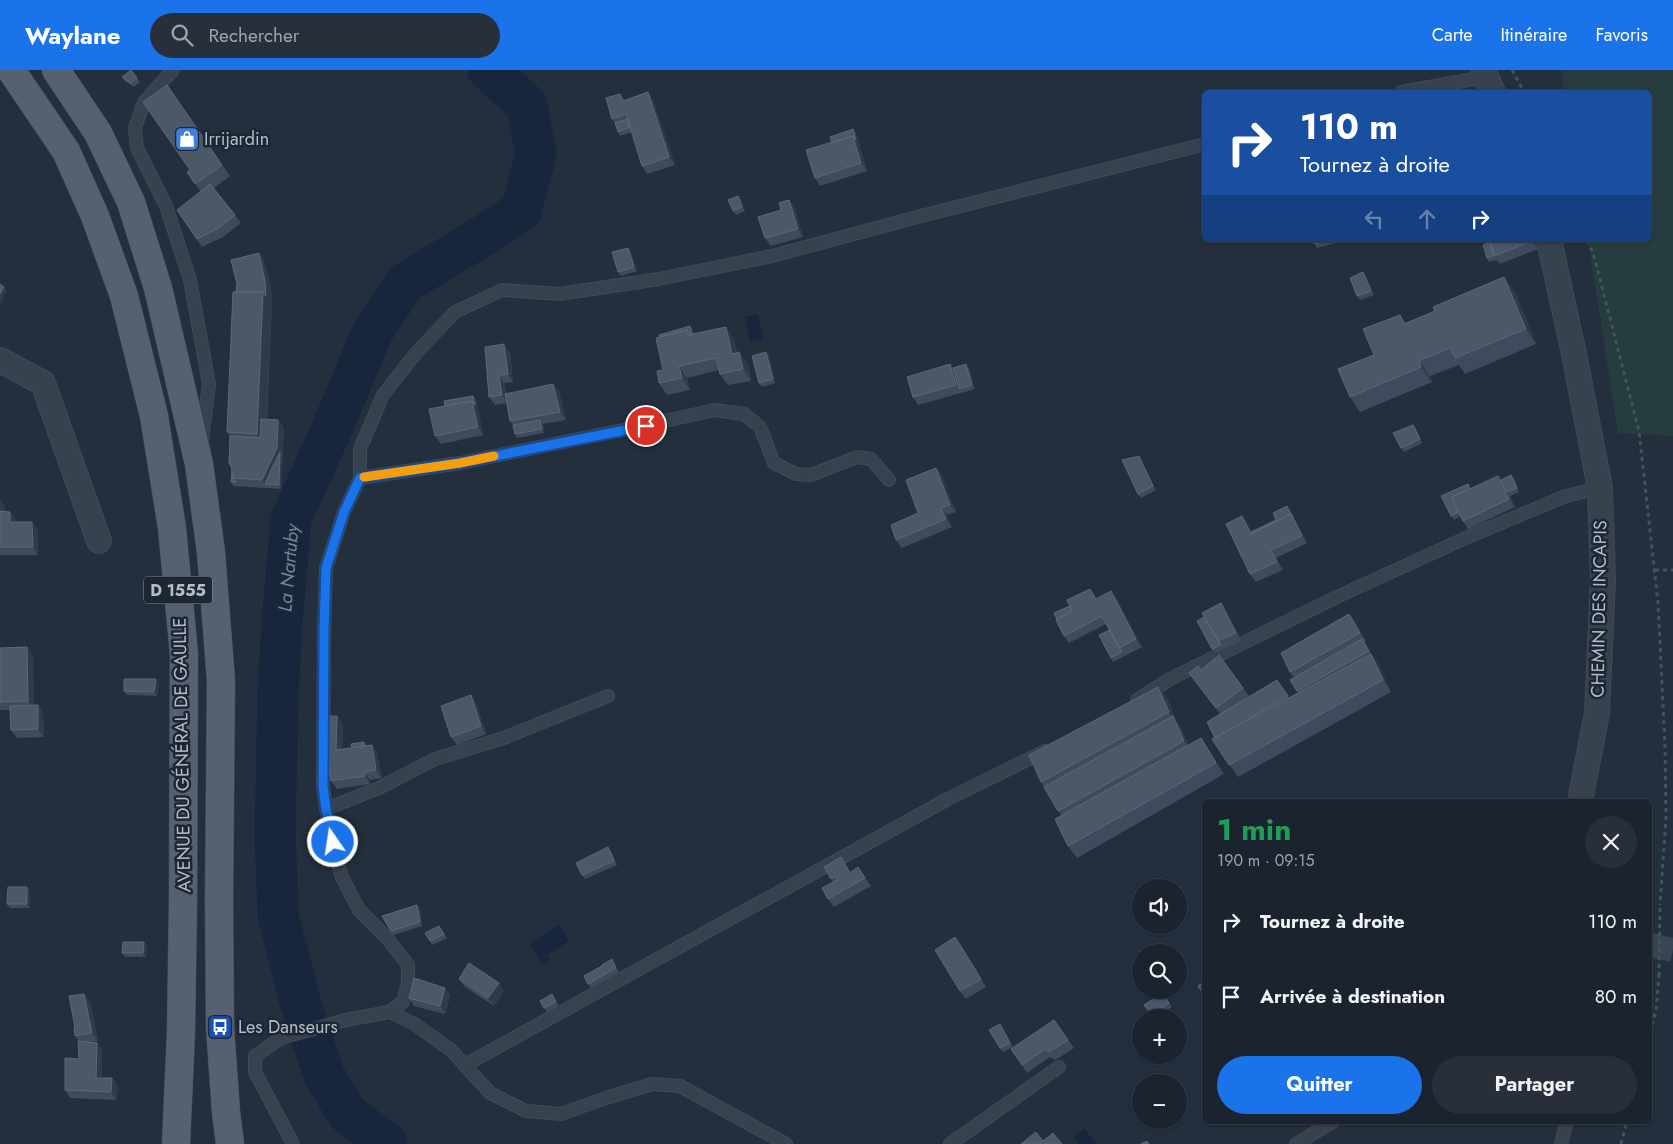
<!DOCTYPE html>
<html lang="fr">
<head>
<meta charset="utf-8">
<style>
	body { margin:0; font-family:Jost,sans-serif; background:#282f3a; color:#f1f3f6; height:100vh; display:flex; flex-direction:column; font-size:19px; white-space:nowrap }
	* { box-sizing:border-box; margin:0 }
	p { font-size:16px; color:#a0a4aa }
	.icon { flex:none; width:28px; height:28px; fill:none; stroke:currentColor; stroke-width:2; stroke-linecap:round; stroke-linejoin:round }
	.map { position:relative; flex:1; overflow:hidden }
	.sheet { position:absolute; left:1202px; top:729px; width:450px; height:325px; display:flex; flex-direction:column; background:#1b232e; border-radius:8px; box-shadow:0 1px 4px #0004,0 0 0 1px #39404a }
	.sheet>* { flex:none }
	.hud { position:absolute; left:1202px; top:20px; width:450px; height:152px; border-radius:8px; box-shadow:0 1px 4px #0004,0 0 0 1px #39404a; background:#1a4fa0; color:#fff; overflow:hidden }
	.controls { position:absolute; left:1132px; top:809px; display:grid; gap:10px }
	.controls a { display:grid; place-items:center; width:55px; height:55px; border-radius:50%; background:#1b232e; box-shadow:0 1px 4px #0004,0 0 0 1px #39404a; font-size:25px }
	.pin { position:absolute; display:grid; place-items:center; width:42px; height:42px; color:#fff; margin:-21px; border:2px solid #fff; border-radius:50%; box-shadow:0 1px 5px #0007 }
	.me { position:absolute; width:55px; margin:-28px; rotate:347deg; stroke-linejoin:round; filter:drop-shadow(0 0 4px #0008) }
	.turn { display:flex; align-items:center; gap:18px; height:105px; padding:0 15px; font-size:22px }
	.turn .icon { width:65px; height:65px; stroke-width:2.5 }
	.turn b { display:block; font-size:35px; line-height:42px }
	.lanes { display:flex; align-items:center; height:48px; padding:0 15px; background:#0003; justify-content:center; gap:25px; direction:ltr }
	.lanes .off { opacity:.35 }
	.round { display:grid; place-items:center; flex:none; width:52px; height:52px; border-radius:26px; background:#282f3a }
	.headline { display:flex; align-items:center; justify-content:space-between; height:85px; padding:0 15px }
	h1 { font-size:30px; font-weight:700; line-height:38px; color:#1e9e55 }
	.button { display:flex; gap:10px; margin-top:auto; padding:10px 15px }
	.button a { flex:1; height:58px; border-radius:30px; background:#1a73e8; color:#fff; font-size:20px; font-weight:700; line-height:58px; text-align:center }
	.button a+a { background:#282f3a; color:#f1f3f6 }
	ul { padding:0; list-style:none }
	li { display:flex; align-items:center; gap:15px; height:75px; padding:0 15px }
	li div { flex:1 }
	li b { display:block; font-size:19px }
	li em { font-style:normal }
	header { display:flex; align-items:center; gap:30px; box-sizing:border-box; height:70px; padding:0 25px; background:#1a73e8; color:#fff }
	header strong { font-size:24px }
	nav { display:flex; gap:28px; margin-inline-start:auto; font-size:18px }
	.search { width:350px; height:45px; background:#282f3a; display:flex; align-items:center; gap:12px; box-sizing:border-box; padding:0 18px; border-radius:28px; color:#a0a4aa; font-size:19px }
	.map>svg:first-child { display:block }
</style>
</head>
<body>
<header>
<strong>Waylane</strong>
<div class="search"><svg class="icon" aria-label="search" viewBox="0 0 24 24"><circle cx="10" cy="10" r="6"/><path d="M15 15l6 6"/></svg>Rechercher</div>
<nav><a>Carte</a><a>Itinéraire</a><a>Favoris</a></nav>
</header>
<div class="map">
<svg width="1673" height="1074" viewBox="0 0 1673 1074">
	<rect width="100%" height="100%" fill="#242f3e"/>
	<path fill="#263c3f" d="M1561,0H1673V366L1618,363L1588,170H1650V22H1564Z"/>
	<path fill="#17263c" d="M758,244L763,269L750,272L745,247Z
		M559,855L569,871L547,885L550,890L545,894H542L530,874Z
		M1084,1058L1096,1074H1079L1073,1067Z"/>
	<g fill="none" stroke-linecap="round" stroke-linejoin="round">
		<path stroke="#17263c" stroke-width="41" d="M387,1074L347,1043L324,1005L300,932L278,845L275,761L278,624L282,552L291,449L330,363L373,261L405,213L486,164L521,141L536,85L527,35L488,0"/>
		<path stroke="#3a4453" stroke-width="24" stroke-dasharray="24 12" stroke-linecap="butt" d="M1650,875L1673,880"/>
		<defs>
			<path id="service" d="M173,0L144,32L135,58L137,78L166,136L190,210L209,314L202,370
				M1401,22L1486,7
				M360,408L460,393L628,359L715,340L744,344L760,357L774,393L796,404L811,405L857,387L871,389L889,410
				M1137,630L1170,609L1339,526L1470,466L1566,426L1600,418
				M326,739L379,718L435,689L501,669L608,626
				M389,942L403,932L408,912V895L387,868L359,840L341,805L326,739L323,716L324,560L326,498L344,442L360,408V379L383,325L416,283L455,242L502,220L560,224L659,209L772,186L921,146L1205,74
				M465,995L948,729L1045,681
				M293,1074L255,1002V986L281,968L346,950L389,942L413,953L451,980L490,1023L526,1041L561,1044L606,1028L652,1014L680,1016L786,1074
				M950,1074L1059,997
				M1296,1074L1334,1051
				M1561,1074L1567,1051"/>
			<path id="minor" d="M1483,0L1493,22
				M1549,170L1574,284L1600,418L1603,510L1597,643L1580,731
				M0,290L43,313L99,471"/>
			<path id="primary" d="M11,0L66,81L95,146L124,226L154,346L172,458L184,584L183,830L181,962L176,1074
				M56,0L98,63L131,132L158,218L199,394L211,482L221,611L219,829L220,957L226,1042L230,1074"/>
		</defs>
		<use href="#service" stroke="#414a57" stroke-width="14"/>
		<use href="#minor" stroke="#414a57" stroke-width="26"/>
		<use href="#primary" stroke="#414a57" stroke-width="29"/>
		<path stroke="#3f5557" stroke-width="3" stroke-dasharray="4 4" stroke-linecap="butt" d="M1512,0L1524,22
			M1588,170L1595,190L1639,361L1658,533L1665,676L1666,748L1660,835
			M1655,500H1673
			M1650,963L1656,940L1659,906
			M1621,1074L1627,1051"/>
		<use href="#service" stroke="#38414e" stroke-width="12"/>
		<use href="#minor" stroke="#38414e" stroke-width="24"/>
		<use href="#primary" stroke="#56606e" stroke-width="28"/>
		<path stroke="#3f5557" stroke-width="3" stroke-dasharray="4 4" stroke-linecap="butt" d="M1659,906L1660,835"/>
	</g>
	<path fill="#3f4b5c" d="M131,0L140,12L134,17L125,11L122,7Z
		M167,15L230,106L214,118L241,153L223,167L202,177L177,140L201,122L187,102L190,100Z
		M620,24L624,30H653L675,95L647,104L642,96L632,62L620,66L618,62L615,53L612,49Z
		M853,59L856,63L867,101L820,116L815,108L832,73Z
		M738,126L741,130L745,141L736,145L733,141Z
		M795,138L803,167L771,176L765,168Z
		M1313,170H1347L1317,178Z
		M1534,170L1538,179L1500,194L1496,190L1489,192L1487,188Z
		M631,182L637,201L621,206L618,202Z
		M259,183L264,191L271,219L272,234L267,349L278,350L284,358L281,419L233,416L231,412L232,401L231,398L229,394L230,366L227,362L236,222Z
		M1366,206L1374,225L1360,230L1357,226Z
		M1515,222L1536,274L1465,304L1459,295L1430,306L1432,312L1360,342L1350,327L1374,285L1400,245L1406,253Z
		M690,256L693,260L694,264L734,269L737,283L748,294L751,311L728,315L720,304L719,300L687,308L690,320L667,325L659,313L663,300Z
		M510,282L513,312L504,313L506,323L559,321L566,350L543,354L544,363L517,368L515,364L513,355L510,351L507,333L495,335L489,327Z
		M766,282L769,286L775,313L762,317L759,313Z
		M950,294L953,298H969L975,319L918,335L913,327Z
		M473,326L476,330L483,365L441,374L435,366L445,336Z
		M1413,355L1416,359L1422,373L1404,382L1401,378Z
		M1141,390L1156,420L1141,428L1138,424Z
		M936,398L942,406L956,442L946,445L952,457L902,478L896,470L918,443Z
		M1511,405L1514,409L1519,422L1510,426L1515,437L1468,459L1463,451L1460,446L1454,450L1451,446L1501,410Z
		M0,430L5,438V442H10L16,450V452L38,460V485H0Z
		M1290,440L1307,473L1276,488L1283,500L1256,512L1250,504L1248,454L1251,462L1276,450Z
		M1097,529H1117L1142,577L1113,592L1111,588L1110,560L1106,554L1069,573L1064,566Z
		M1221,533L1226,541L1242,571L1215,583L1212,579L1204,547Z
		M1355,552L1366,571L1364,572L1379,596L1391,622L1238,707L1212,669L1215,668L1220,644L1189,603L1201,600L1243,618L1249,626L1240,632L1283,618L1289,628L1298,623L1290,610L1294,608L1290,602Z
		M27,577L33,585L34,635H38L43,643L44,667L17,668L11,660L10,640H0V578Z
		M159,613L157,626L127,625L124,621Z
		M1158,617L1167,628L1177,653L1181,658L1188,675L1201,668L1209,680L1224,704L1077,788L1068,776L1061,745L1041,712Z
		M471,625L476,633L486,664L457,675L451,667Z
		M343,654L342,679L352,678L364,672L367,676L372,675L377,683L382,708L370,710V714L337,719L331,711Z
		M611,781L617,795L585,809L582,805Z
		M841,787L850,802L858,797L871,816L834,837L828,829L833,812L831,809Z
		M27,817L30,821V838H10L7,834Z
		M420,839L422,856L393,865L391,861Z
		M439,856L447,868L432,875L430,871Z
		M144,872L147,876L146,887H125L122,883Z
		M961,875L986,917L966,929L960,921Z
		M614,893L619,902L591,918L588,914L602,896Z
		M459,909L504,921L494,936L465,917Z
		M445,918L450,926L445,944L414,936L409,928Z
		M1163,923L1172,937L1154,948H1153L1144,935Z
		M552,924L559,936L547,942L544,938Z
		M90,932L98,971L90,972L97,973L102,981V1008H112L118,1016L116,1030L70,1028L65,1020L79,989V971L75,966V957Z
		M1054,950L1074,978L1055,990L1050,987L1027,1003L1011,979Z
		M1000,954L1013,977L1003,982L1000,978Z"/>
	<path fill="#2f3b4b" d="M648,22L653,30L675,95L669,87Z
		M853,59L856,63L867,101L861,93L853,66Z
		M738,126L741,130L745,141L742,137Z
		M789,130L795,138L803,167L798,159Z
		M1532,170H1534L1538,179Z
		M628,178L631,182L637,201L634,197Z
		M259,183L264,191L271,219L272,234L265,376L257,364Z
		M1363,202L1366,206L1374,225L1371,221Z
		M1504,207L1515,222L1536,274L1526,259Z
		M4,217L7,221L3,228L4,229L0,235V224Z
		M690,256L693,260L696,277L688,265L687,260Z
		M726,257L734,269L740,295L732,284Z
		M504,274L510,282L513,312L508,304Z
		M739,282L748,294L751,311L743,299Z
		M766,282L769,286L775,313L773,309Z
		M1419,291L1430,306L1432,312L1421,297Z
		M950,294L956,302L959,319L956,315Z
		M966,294L969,298L975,319L972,315Z
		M679,296L687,308L690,320L682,308Z
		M499,305L504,313L507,333L502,325Z
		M553,314L559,321L566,350L560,342Z
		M473,326L476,330L478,339L475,335Z
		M472,331L478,339L483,365L478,357Z
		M278,350L284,358L281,419L279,415L265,414L262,410Z
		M540,350L543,354L544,363L542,359Z
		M1139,386L1156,420L1153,416Z
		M936,398L942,406L956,442L950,435Z
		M1498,406L1504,414L1507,422L1515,437L1509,429Z
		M0,430L5,438V449L0,442Z
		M1287,436L1290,440L1307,473L1302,466Z
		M941,438L946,445L952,457L946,449Z
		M10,442L16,450V460L10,452Z
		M1242,446L1248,454L1254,468L1251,464Z
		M32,452L38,460V485L33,477Z
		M1111,521L1117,529L1142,577L1136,569Z
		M1221,533L1226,541L1242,571L1236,563Z
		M1349,544L1355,552L1366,571L1360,563Z
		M27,577L33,585L34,639L28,631Z
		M1371,584L1379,596L1391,622L1383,610Z
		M156,609L159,613L157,626L154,622Z
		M1158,617L1167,628L1177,653L1181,658L1192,683L1184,671L1173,647L1169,642Z
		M471,625L476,633L486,664L481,656Z
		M38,635L43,643L44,667L38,659Z
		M337,646L343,654L342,688L336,680Z
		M1201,668L1209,680L1224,704L1216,693Z
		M372,675L377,683L382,708L376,700Z
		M365,702L370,710V714L365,706Z
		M27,817L30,821V838L27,834Z
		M417,835L420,839L422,856L420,852Z
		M955,867L961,875L986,917L981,909Z
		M144,872L147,876L146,887L143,883Z
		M499,913L504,921L494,936L488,928Z
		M445,918L450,926L445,944L440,936Z
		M84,924L90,932L98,971L92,963Z
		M97,973L102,981V1016L96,1008Z
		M112,1008L118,1016L116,1030L111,1022Z"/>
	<path fill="#4b5868" stroke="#5c6777" d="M131,0L137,8L131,13L122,7Z
		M167,15L222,95L195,114L187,102L190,100L143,32Z
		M648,22L669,87L642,96L626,44L612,49L606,28L620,24L623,31Z
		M628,49L630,57L618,62L615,53Z
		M853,59L856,70L853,66L832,73L830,67Z
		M853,66L861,93L815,108L806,80Z
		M210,114L235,145L217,159L197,169L177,140Z
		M738,126L742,137L733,141L728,130Z
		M789,130L798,159L765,168L758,147L781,140L779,133Z
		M1313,170H1329L1315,174Z
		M1489,170H1532V171L1494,186Z
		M1490,172L1494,185L1487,188L1483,175Z
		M628,178L634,197L618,202L612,182Z
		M259,183L265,211L266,226L263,222H236L237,214L231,190Z
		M1363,202L1371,221L1357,226L1350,208Z
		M1504,207L1526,259L1455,288L1450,278L1419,291L1421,297L1350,327L1338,299L1374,285L1363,259L1400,245L1404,254L1435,241L1433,237Z
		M0,214L4,217L0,224Z
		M233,222H263L257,364L227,362Z
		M690,256L692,265H690L687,260L660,267L659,265Z
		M726,257L732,284L739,282L743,299L720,304L716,288L679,296L682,308L659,313L657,301L663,300L656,268L687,260L688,265Z
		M504,274L508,304L499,305L502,325L489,327L485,277Z
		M766,282L773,309L759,313L752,286Z
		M950,294L956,315L913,327L907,307Z
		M966,294L972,315L959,319L953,298Z
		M553,314L560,342L510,351L505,324Z
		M473,326L475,335L472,331L445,336L444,331Z
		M472,331L478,357L435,366L429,339Z
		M261,349L278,350L277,378L262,410L233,408L231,394H229L230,366L260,368Z
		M540,350L542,359L515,364L513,355Z
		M1413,355L1420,369L1401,378L1393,363Z
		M280,382L279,415L265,414L272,398Z
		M1139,386L1153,416L1138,424L1122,390Z
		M936,398L950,435L941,438L946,449L896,470L891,455L918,443L906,410Z
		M232,401L233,408L236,412H231Z
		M1511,405L1517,418L1507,422L1501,410Z
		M1498,406L1509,429L1463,451L1452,427Z
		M1468,414L1470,419L1452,427L1458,442L1451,446L1441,426Z
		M1287,436L1293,448L1291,444L1251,464V462L1276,450L1273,443Z
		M0,441L10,442V452H32L33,477H0Z
		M1291,444L1302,466L1271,480L1277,492L1250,504L1226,454L1242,446L1251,464Z
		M1090,519L1096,529L1111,521L1136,569L1119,578L1102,546L1064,566L1056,550L1072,541L1067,530Z
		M1221,533L1236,563L1218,571L1202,543Z
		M1070,536L1072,541L1057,549L1054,543Z
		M1349,544L1360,563L1290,602L1281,583Z
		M1204,547L1221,575L1212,579L1197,551Z
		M1110,560L1122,582L1111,588L1099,565Z
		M1362,569L1369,581L1297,621L1290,610Z
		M27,577L28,631L0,632V578Z
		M1371,584L1383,610L1229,695L1212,669Z
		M1219,585L1243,618L1216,638L1189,603L1198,596L1201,600Z
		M124,609H156L154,622L124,621Z
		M1277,610L1288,626L1215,668L1207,652Z
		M1158,617L1169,642L1041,712L1029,685Z
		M471,625L481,656L451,667L441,636Z
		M38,635V659L11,660L10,636Z
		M326,646H337L336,680L372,675L376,700L365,702V706L331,711L327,681Z
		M1173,646L1184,671L1058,741L1044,717Z
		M1201,668L1216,693L1068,776L1055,749Z
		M364,672V676L352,678L351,674Z
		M608,777L614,791L582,805L576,793Z
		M841,787L850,803L858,797L865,808L828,829L822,818L837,810L835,806L831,809L824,797Z
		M8,817H27V834H7Z
		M417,835L420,852L391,861L382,846Z
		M439,856L444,864L430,871L425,863Z
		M955,867L981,909L960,921L935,880Z
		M123,872H144L143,883H122Z
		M612,889L616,898L588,914L584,906L602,896V895Z
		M469,893L499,913L488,928L459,909Z
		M1205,903V927L1198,916L1204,912L1201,906Z
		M414,908L445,918L440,936L409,928Z
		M1163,923L1169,933L1151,944L1144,935Z
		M84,924L92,963L75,966L74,958L75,957L69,926Z
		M552,924L556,932L544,938L540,931Z
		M1054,950L1068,970L1049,982L1045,979L1022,995L1011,979Z
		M1000,954L1010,973L1000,978L989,960Z
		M78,971L97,973L96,1008H112L111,1022L65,1020V988L79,989Z
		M1036,1062L1043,1071L1053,1063L1062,1074H1021Z
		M1147,1071L1149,1074H1141Z"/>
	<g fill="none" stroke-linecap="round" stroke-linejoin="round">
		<defs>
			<path id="route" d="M333,772L326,739L323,716L324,560L326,498L344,442L360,408L460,393L646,356"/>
		</defs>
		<use href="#route" stroke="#114b97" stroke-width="12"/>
		<use href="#route" stroke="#1a73e8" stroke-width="9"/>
		<path stroke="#f59e0b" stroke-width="9" d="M364,407L460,393L494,386"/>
	</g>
	<defs>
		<symbol id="shop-square" viewBox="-11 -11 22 22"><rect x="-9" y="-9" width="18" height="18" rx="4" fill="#3f7fe0" stroke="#1d2633"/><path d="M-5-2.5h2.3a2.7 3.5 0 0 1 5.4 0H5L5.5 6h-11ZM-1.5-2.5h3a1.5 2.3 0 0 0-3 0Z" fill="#fff"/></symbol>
		<symbol id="bus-square" viewBox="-11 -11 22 22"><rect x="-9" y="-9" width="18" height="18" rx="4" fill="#1a4fb4" stroke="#1d2633"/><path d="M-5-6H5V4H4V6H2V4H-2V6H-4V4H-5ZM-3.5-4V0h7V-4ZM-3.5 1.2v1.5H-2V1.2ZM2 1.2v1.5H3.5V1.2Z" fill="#fff"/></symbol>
	</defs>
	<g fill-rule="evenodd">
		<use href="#shop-square" x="173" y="55" width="28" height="28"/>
		<use href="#bus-square" x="206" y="943" width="28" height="28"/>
	</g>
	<g text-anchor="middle" stroke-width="5" stroke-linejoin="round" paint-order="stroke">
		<rect fill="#1d2633" stroke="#878f9c" stroke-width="1" x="144" y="506.5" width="68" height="27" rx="4"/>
		<g font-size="16" font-weight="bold" fill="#b4bcc9">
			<text x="178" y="526">D 1555</text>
		</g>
		<g font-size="18" fill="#b4bcc9" stroke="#1d2633" text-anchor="start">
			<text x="204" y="75">Irrijardin</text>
			<text x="238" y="963">Les Danseurs</text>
		</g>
		<g font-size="18" fill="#b4bcc9" stroke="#1d2633">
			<text transform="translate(1599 539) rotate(-89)" y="6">CHEMIN DES INCAPIS</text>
			<text transform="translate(182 685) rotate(-91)" y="6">AVENUE DU GÉNÉRAL DE GAULLE</text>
		</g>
		<g font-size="19" font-style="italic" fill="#6d86a8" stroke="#1d2633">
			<text transform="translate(288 498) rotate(-85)" y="7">La Nartuby</text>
		</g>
	</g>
</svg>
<div class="controls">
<a><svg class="icon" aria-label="sound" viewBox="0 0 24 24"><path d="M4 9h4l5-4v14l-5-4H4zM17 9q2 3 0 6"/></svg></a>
<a><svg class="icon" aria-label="search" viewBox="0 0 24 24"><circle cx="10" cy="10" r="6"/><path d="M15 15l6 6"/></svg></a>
<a>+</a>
<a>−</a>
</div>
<div class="pin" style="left:646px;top:356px;background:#d93025"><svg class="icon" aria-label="arrive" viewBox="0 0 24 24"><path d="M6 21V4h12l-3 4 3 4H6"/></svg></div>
<svg class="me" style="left:333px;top:772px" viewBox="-20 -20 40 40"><circle r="17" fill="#1a73e8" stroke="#fff" stroke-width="3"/><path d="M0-11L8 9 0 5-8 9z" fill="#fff"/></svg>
<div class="hud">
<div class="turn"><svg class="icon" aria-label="right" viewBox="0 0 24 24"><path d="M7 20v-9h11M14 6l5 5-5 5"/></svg><div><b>110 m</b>Tournez à droite</div></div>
<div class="lanes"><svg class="icon off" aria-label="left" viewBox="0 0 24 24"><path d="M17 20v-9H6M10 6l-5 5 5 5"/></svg><svg class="icon off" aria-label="ahead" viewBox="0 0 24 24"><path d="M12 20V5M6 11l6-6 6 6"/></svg><svg class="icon" aria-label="right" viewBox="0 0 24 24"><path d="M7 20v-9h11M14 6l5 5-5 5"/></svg></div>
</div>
<section class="sheet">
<div class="headline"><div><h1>1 min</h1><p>190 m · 09:15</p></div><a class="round"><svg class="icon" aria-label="close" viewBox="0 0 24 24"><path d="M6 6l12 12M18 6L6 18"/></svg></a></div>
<ul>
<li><svg class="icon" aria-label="right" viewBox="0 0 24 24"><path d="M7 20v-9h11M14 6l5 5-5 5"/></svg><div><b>Tournez à droite</b></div><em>110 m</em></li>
<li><svg class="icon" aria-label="arrive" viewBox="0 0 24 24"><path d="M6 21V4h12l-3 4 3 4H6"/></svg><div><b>Arrivée à destination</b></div><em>80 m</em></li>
</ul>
<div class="button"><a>Quitter</a><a>Partager</a></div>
</section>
</div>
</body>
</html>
